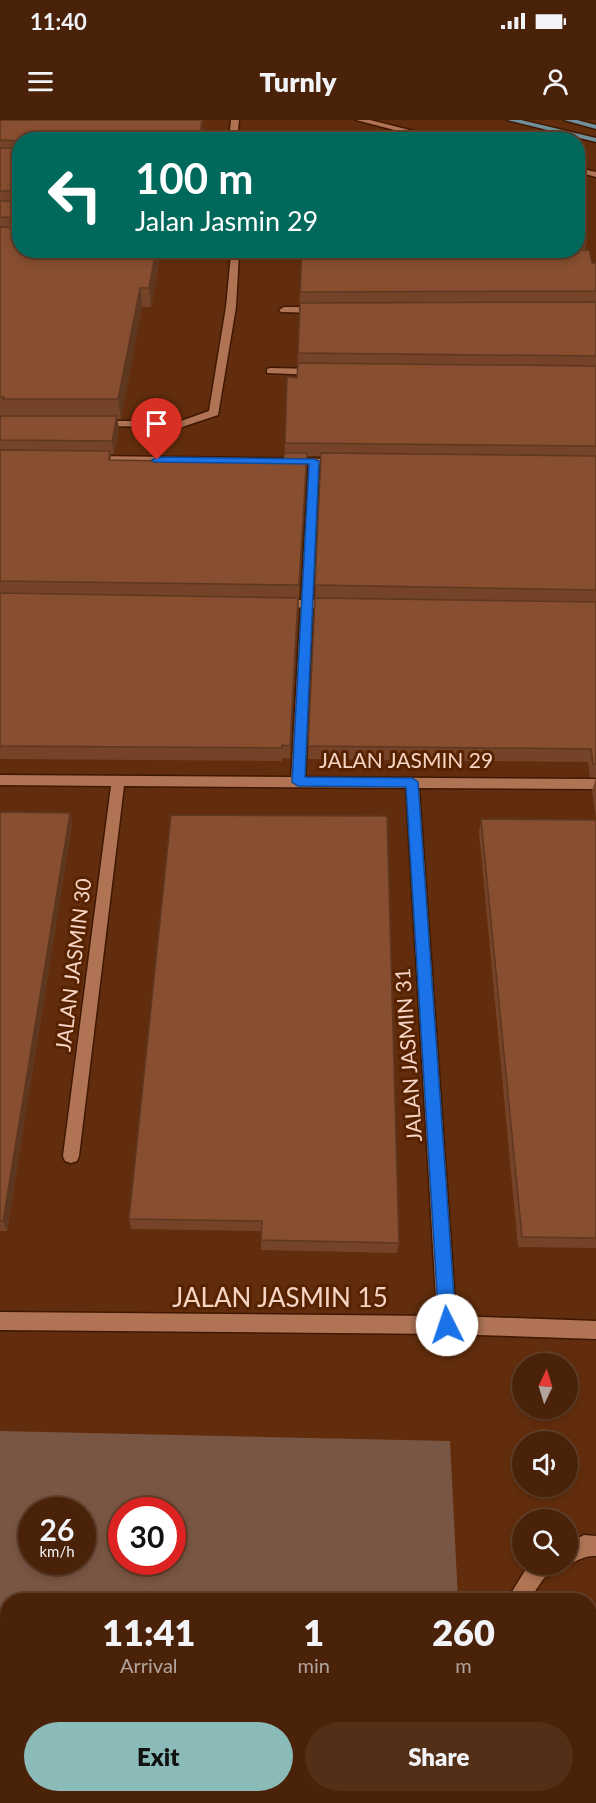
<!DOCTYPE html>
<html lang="en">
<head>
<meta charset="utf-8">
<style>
	body { margin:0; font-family:Lato,sans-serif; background:#542f17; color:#f1f3f6; height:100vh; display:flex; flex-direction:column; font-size:22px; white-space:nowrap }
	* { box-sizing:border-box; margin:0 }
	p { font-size:20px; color:#b2a49c }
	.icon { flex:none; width:33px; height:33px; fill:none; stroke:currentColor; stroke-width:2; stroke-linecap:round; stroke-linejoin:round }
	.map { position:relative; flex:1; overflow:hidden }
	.sheet { position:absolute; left:0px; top:1473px; width:597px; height:210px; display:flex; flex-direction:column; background:#4a2209; border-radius:24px 24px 0 0; box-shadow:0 3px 9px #0003,0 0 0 2px #613f2a }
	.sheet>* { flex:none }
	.top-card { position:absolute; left:12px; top:12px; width:573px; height:126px; border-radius:24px; box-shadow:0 3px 9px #0003,0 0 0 2px #613f2a; background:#00695c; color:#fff; overflow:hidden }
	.needle { width:39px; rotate:4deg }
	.tools { position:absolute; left:512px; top:1233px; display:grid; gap:12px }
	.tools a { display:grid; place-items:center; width:66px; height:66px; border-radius:50%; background:#4a2209; box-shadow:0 3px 9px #0003,0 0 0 2px #613f2a; font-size:30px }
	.speed { position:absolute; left:18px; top:1377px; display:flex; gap:12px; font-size:30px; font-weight:700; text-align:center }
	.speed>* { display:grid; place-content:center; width:78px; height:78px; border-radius:50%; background:#4a2209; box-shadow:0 3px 9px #0003,0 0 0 2px #613f2a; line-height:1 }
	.speed small { font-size:15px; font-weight:400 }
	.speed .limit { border:9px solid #d22; background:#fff; color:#111 }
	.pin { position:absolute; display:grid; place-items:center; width:51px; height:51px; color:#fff; margin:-62px -26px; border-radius:50% 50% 50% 0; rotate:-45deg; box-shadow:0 0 6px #0007 }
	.pin .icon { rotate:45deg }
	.me { position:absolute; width:66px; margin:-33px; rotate:356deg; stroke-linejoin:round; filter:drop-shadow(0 0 4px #0008) }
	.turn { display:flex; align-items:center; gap:21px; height:126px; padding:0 24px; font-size:27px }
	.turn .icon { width:78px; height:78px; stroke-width:2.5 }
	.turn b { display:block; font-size:42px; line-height:51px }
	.eta { display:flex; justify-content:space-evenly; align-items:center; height:102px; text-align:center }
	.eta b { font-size:36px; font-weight:800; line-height:42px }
	.primary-button { display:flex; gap:12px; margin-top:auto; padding:12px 24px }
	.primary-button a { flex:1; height:69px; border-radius:36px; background:#8bbbb9; color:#111; font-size:24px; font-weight:800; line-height:69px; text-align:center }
	.primary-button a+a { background:#542f17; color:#f1f3f6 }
	.status { display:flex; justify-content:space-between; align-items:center; height:42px; padding:0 30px; background:#4a2209; direction:ltr }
	.status svg { height:16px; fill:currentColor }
	header { display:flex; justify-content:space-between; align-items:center; height:78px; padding:0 24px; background:#4a2209; font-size:27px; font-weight:800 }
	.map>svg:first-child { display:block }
</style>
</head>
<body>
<div class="status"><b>11:40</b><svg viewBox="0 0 49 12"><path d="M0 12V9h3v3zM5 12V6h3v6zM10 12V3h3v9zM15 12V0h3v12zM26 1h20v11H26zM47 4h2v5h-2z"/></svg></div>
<header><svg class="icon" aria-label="menu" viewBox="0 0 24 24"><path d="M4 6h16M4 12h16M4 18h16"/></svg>Turnly<svg class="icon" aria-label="person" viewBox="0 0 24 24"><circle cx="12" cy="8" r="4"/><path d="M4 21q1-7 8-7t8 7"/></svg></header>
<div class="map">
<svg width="596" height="1683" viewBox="0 0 596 1683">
	<rect width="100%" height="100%" fill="#622d0c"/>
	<path fill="#795543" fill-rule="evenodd" d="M0,1311L450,1321L458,1480H8V1676H467L468,1683H0ZM32,1390H82V1442H32ZM122,1390H172V1442H122Z"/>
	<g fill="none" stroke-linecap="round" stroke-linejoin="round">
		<defs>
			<path id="service" d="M231,0H239L237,20H229Z
				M227,130H237L239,133L236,187L218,295L182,307L95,306L94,304L99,301H181L209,291L226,187L231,134Z
				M284,187H320L325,190L320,193L281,192L279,190Z
				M314,338L319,341L305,662L298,667L291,662L309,341Z"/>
			<path id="minor" d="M356,0H370L449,20H433Z
				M578,48L596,52V57L578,52Z
				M281,132H323L327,135L323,138L284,137L280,134Z
				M270,248L318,249L323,252L318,255L267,253V249Z
				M93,336L339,339L344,342L339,345L89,341L88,339Z
				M279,480H333L339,484L333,488L275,487V481Z
				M0,655L596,659V669L419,668L456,1196L596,1201V1219L447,1214L0,1210V1192L437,1196L406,668L124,666L79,1036L77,1041L71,1043L65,1041L63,1036L111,666L0,665Z
				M584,1415L596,1416V1436C584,1435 578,1441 567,1445L566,1444L567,1424Z
				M529,1444H560L557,1451L544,1458L529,1480H507Z
				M503,1676H525L526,1683H504Z"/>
			<path id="primary" d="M507,0H521L596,18V22Z
				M564,0H577L596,5V9Z"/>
		</defs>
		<use href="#service" stroke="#3f1801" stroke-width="3"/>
		<use href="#minor" stroke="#3f1801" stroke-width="3"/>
		<use href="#primary" stroke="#3f1801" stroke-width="3"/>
		<use href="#service" fill="#b07455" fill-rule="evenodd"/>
		<use href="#minor" fill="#b07455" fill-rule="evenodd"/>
		<use href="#primary" fill="#70909b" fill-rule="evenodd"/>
	</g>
	<path fill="#744328" d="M0,0H203V17L20,130L160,137L151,187H142L121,299H117L119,309L114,334H111V340L284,343L285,323L297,258L300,172L578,130V74L587,119L585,130L592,143H596V698L592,671L596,658L590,657L588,642L308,639L321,336H307L290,639L282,638V641L0,639V301L7,296H0Z
		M0,692L70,693L72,705L7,1111H0Z
		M387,696L399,1123L397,1133L261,1130V1111L131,1109L129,1099Z
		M481,699L596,700V1128L518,1127L479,712Z"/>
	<path fill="#5e3721" d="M203,0V20H199Z
		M156,130H160V137L151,187L149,168Z
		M140,168L142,187L121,299L118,279Z
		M117,296L119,309L114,334L112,321Z
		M307,333L306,346L299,478V465Z
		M298,478V491L290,639V626Z
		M70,693L72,705L7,1111L3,1101Z"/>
	<path fill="#874e2f" stroke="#5e3721" stroke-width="1.5" d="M0,0H202L199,20H20V130H156L149,168H140L118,279H3L4,277H0V107L17,108L19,105V98L0,97V81H17L19,79V71H0V28H17L19,21L0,20Z
		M578,74L587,119H578Z
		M302,130H589L592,143H596V171L300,172Z
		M596,182V236L298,233L300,183Z
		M298,243L596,246V326L285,323L287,257L297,258Z
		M1,296H117L112,321L0,320V301Z
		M0,330L110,331L109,340L284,343V333H307L299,465L0,461Z
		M321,333L596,336V470L315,465Z
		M0,473L298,478L290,626L282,625V628L0,626Z
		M315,478L596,482V644H593L591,629L308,626Z
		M0,692L70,693L3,1101H0Z
		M171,695L387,696L399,1123L261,1120L262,1101L129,1099Z
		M481,699L596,700V1118L522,1117Z"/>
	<path fill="#1a73e8" stroke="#114b97" stroke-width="1.5" d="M157,337L314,339L319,341L305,657L412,658L418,662L456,1205L453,1211L447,1213L442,1211L439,1205L406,667L298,666L292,662L309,344L154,342L152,340Z"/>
	<g text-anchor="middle" stroke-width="6" stroke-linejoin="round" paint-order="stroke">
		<g font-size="21" fill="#f6d4c4" stroke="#562200">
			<text x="406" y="648">JALAN JASMIN 29</text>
			<text transform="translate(74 845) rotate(-83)" y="7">JALAN JASMIN 30</text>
			<text transform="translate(409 935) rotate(-94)" y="7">JALAN JASMIN 31</text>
		</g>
		<g font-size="26" fill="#f6d4c4" stroke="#562200">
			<text x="280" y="1187">JALAN JASMIN 15</text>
		</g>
	</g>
</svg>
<div class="tools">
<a><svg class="needle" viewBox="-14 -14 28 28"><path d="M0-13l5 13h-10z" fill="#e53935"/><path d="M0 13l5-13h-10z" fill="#b2a49c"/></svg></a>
<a><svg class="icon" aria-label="sound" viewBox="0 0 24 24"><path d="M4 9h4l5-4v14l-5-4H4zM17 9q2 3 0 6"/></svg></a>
<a><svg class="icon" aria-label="search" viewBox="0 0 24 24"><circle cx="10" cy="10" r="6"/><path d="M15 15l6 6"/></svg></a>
</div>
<div class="speed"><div>26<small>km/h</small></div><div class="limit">30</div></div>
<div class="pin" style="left:157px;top:340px;background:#d93025"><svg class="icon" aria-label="arrive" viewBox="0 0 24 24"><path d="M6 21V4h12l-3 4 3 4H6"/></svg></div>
<svg class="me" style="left:447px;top:1205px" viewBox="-20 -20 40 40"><circle r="19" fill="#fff"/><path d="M0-13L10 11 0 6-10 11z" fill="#1a73e8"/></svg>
<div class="top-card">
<div class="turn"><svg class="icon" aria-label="left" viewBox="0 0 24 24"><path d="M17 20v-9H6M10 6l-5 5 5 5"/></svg><div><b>100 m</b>Jalan Jasmin 29</div></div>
</div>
<section class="sheet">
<div class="eta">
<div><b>11:41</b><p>Arrival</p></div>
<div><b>1</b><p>min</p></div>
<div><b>260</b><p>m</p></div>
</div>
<div class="primary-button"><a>Exit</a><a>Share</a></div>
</section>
</div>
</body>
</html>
